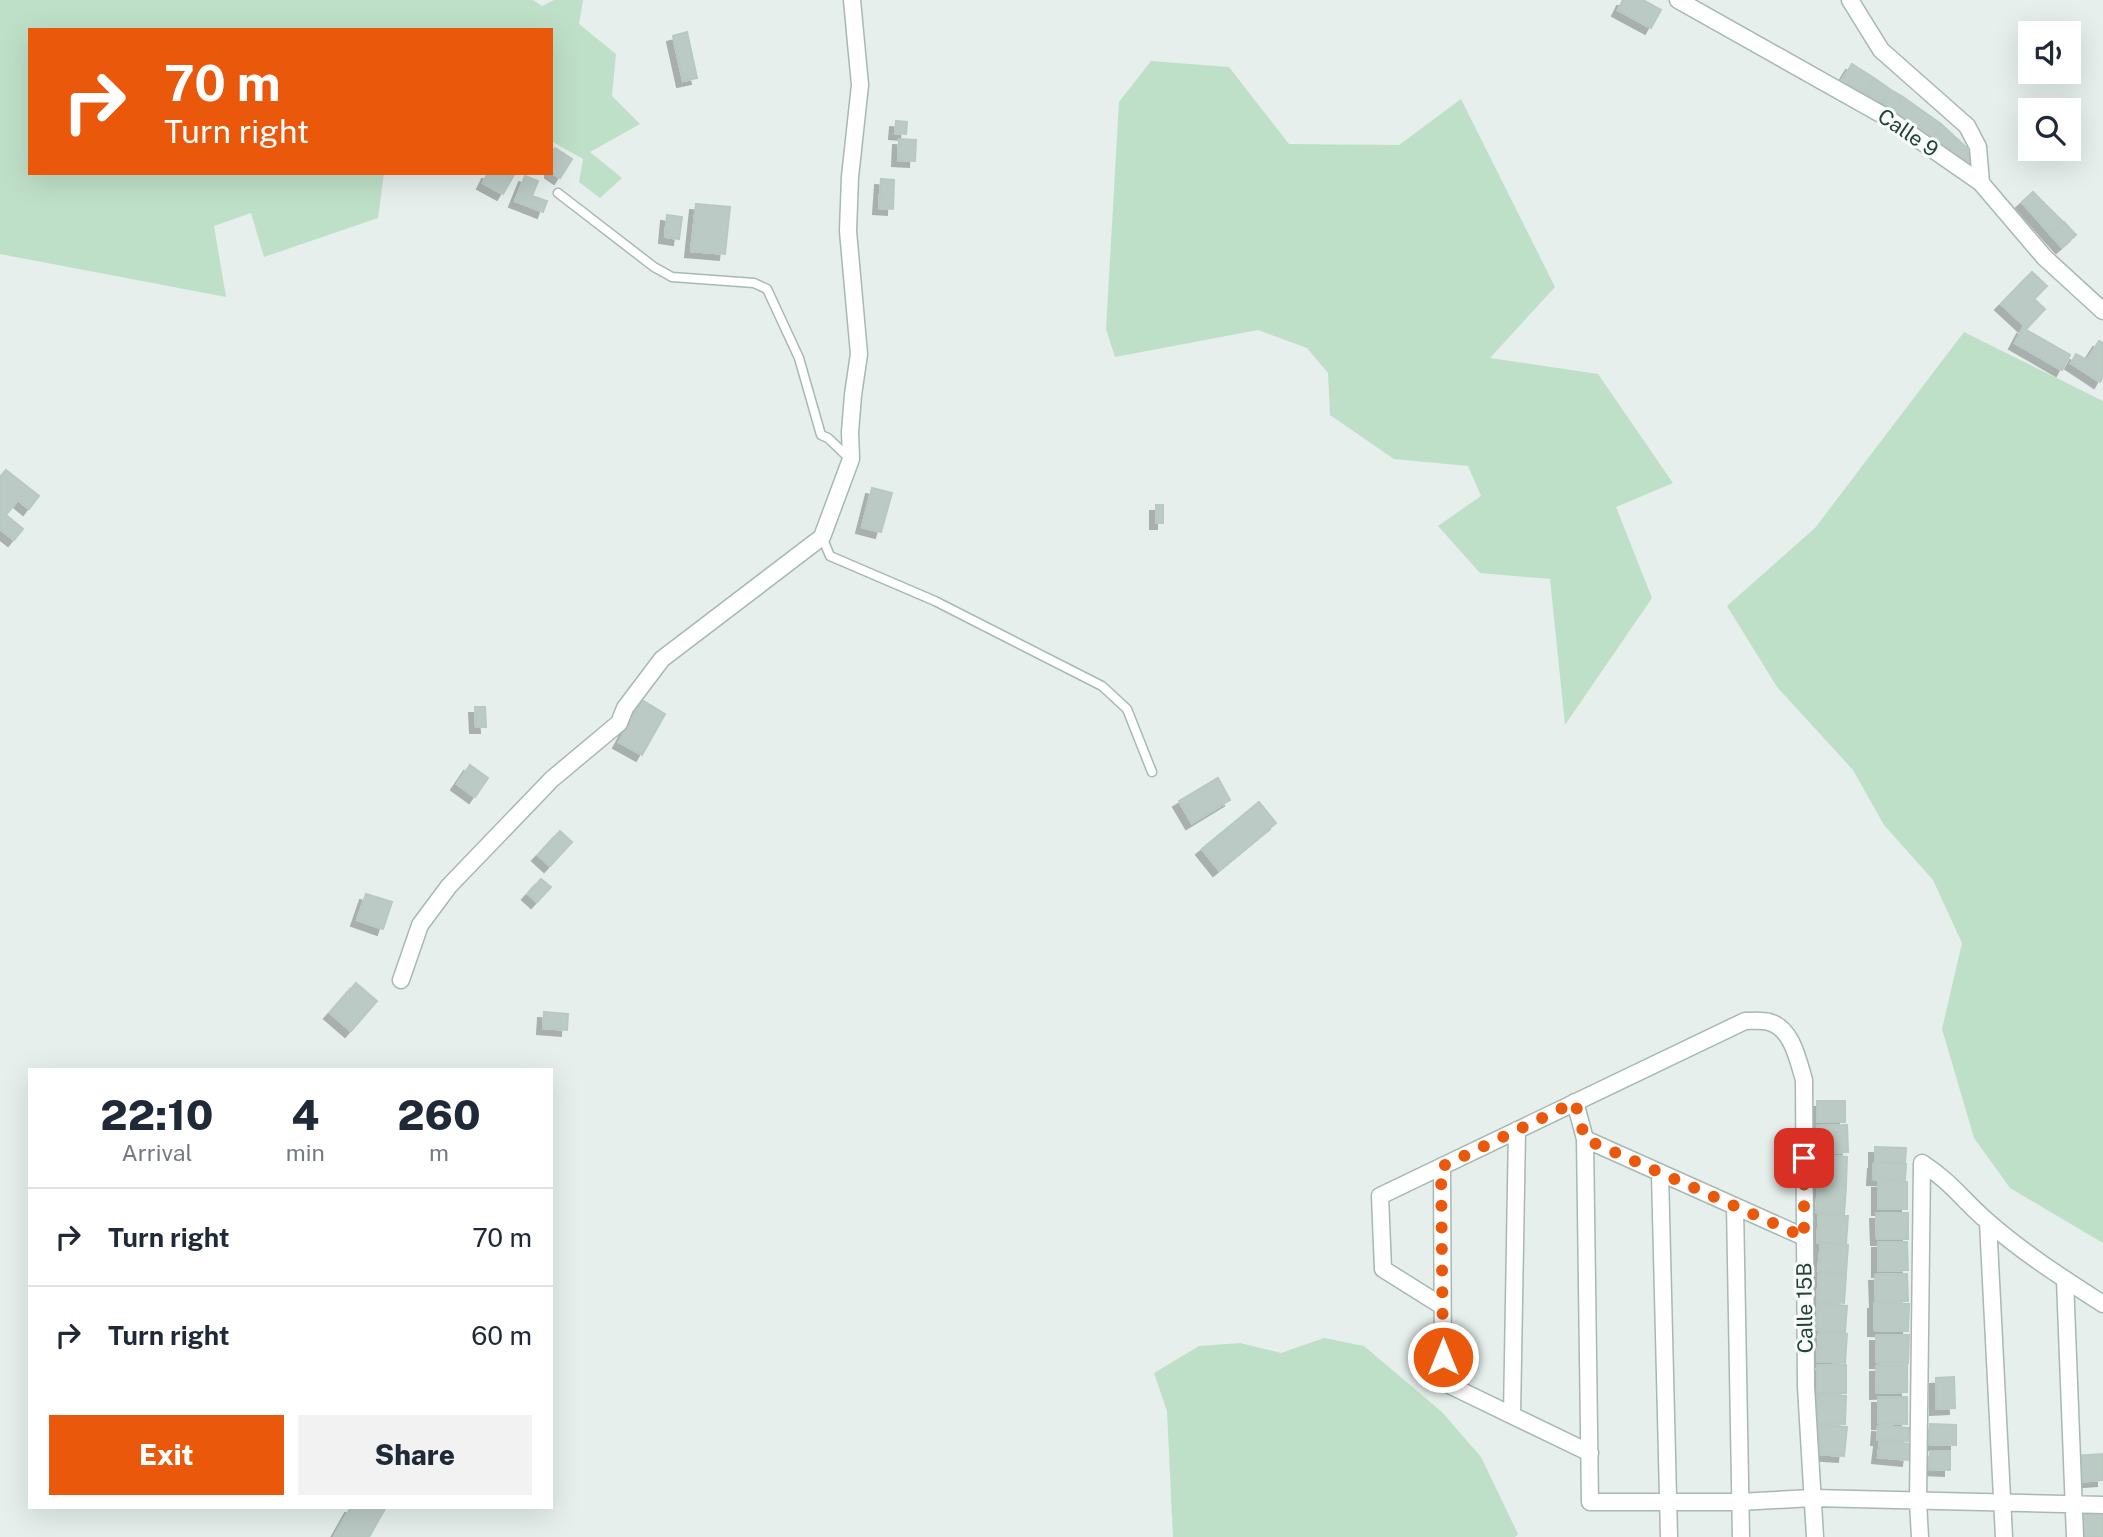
<!DOCTYPE html>
<html lang="en">
<head>
<meta charset="utf-8">
<style>
	body { margin:0; font-family:"Public Sans",sans-serif; background:#f2f2f3; color:#1f2937; height:100vh; display:flex; flex-direction:column; font-size:26px; white-space:nowrap }
	* { box-sizing:border-box; margin:0 }
	p { font-size:23px; color:#747a83 }
	.icon { flex:none; width:38px; height:38px; fill:none; stroke:currentColor; stroke-width:2; stroke-linecap:round; stroke-linejoin:round }
	.map { position:relative; flex:1; overflow:hidden }
	.panel { position:absolute; left:28px; top:1068px; width:525px; height:441px; display:flex; flex-direction:column; background:#fff; border-radius:0px; box-shadow:0 7px 28px #0002 }
	.panel>* { flex:none }
	.guide { position:absolute; left:28px; top:28px; width:525px; height:147px; border-radius:0px; box-shadow:0 7px 28px #0002; background:#ea580c; color:#fff; overflow:hidden }
	.buttons { position:absolute; left:2018px; top:21px; display:grid; gap:14px }
	.buttons a { display:grid; place-items:center; width:63px; height:63px; border-radius:0px; background:#fff; box-shadow:0 7px 28px #0002; font-size:35px }
	.pin { position:absolute; display:grid; place-items:center; width:60px; height:60px; color:#fff; margin:-30px; border-radius:14px; box-shadow:0 4px 10px #0006 }
	.me { position:absolute; width:77px; margin:-38px; rotate:0deg; stroke-linejoin:round; filter:drop-shadow(0 0 5px #0008) }
	.turn { display:flex; align-items:center; gap:24px; height:147px; padding:0 21px; font-size:32px }
	.turn .icon { width:91px; height:91px; stroke-width:2.5 }
	.turn b { display:block; font-size:49px; line-height:60px }
	.eta { display:flex; justify-content:space-evenly; align-items:center; height:119px; text-align:center }
	.eta b { font-size:42px; font-weight:800; line-height:49px }
	.primary-button { display:flex; gap:14px; margin-top:auto; padding:14px 21px }
	.primary-button a { flex:1; height:80px; border-radius:0px; background:#ea580c; color:#fff; font-size:28px; font-weight:800; line-height:80px; text-align:center }
	.primary-button a+a { background:#f2f2f3; color:#1f2937 }
	ul { padding:0; list-style:none }
	li { display:flex; align-items:center; gap:21px; height:98px; padding:0 21px; border-top:2px solid #e0e1e3 }
	li div { flex:1 }
	li b { display:block; font-size:26px }
	li em { font-style:normal }
	.map>svg:first-child { display:block }
</style>
</head>
<body>
<div class="map">
<svg width="2103" height="1537" viewBox="0 0 2103 1537">
	<defs>
		<filter id="shadow"><feDropShadow dx="-6" dy="6" stdDeviation="0" flood-color="#0004"/></filter>
	</defs>
	<rect width="100%" height="100%" fill="#e6efeb"/>
	<path fill="#bfe0c8" d="M0,0H533L542,6L554,0H583L579,24L616,54L612,96L640,124L590,152L622,178L600,198L579,182L583,159L551,141V30H30V173H384L378,218L264,257L251,213L214,226L226,297L0,254Z
		M1151,61L1229,67L1289,144L1399,145L1461,99L1555,287L1490,358L1598,374L1673,483L1616,507L1652,598L1565,725L1550,579L1480,573L1438,526L1481,496L1468,466L1394,459L1330,415L1328,373L1307,348L1258,330L1115,357L1106,329L1119,102Z
		M1964,332L2103,401V1243L2010,1188L1974,1138L1942,1029L1962,943L1933,880L1884,825L1853,770L1777,687L1727,606L1815,528Z
		M1324,1338L1364,1346L1442,1412L1481,1457L1518,1534L1515,1537H1173L1167,1411L1154,1373L1199,1346L1240,1343L1281,1353Z"/>
	<path fill="#bbcac4" stroke="#b8c9c2" stroke-width="2" filter="url(#shadow)" d="M1623,0H1643L1661,10L1651,28L1618,10Z
		M687,32L697,78L683,81L673,36Z
		M1852,64L1874,78L1864,94L1842,80Z
		M1874,78L1891,90L1883,102L1864,94Z
		M1891,90L1903,97L1892,112L1883,102Z
		M1903,97L1941,124L1932,138L1892,112Z
		M896,121L907,122L906,134L895,133Z
		M1941,124L1967,148L1973,172L1932,138Z
		M899,139L916,140L915,161L898,160Z
		M555,148L572,159L560,178L551,172V153Z
		M488,173H515L503,194L483,183Z
		M525,176L538,181L532,196L547,201L543,212L515,201Z
		M881,179L894,180L893,209L879,208Z
		M2033,192L2064,223L2051,235L2022,202Z
		M696,204L730,207L725,254L691,251Z
		M667,215L682,217L679,239L665,237Z
		M2064,222L2076,235L2062,247L2051,235Z
		M2032,272L2047,286L2034,299L2045,309L2027,328L2001,304Z
		M2023,328L2070,355L2062,370L2015,343Z
		M2099,341L2103,343V377L2100,382L2071,363L2076,354L2087,360Z
		M6,470L39,496L29,509L18,500L6,515L23,529L14,540L0,529V477Z
		M872,488L892,493L881,532L862,527Z
		M1156,505H1163V523H1156Z
		M642,700L665,714L642,755L619,742Z
		M475,707H485L486,727H476Z
		M470,765L488,778L475,797L457,784Z
		M1218,778L1230,800L1192,823L1179,801Z
		M1259,802L1276,823L1219,870L1202,849Z
		M560,831L572,842L550,866L538,855Z
		M541,879L551,887L537,902L528,894Z
		M366,894L392,902L383,929L357,920Z
		M356,983L377,1001L351,1031L330,1013Z
		M544,1012L568,1014L567,1030L543,1028Z
		M1817,1101H1845V1122H1817Z
		M1847,1125L1848,1152L1818,1153L1817,1126Z
		M1875,1147L1906,1148L1905,1162H1875Z
		M1820,1155L1847,1157L1846,1185L1819,1184Z
		M1874,1163L1906,1164L1905,1180L1873,1179Z
		M1878,1182H1907V1209H1878Z
		M1818,1185L1846,1187L1844,1214L1816,1212Z
		M1876,1213H1908V1239H1877Z
		M1819,1214L1848,1216L1846,1244L1817,1242Z
		M1878,1242H1907L1908,1270L1878,1271Z
		M1821,1243L1848,1245L1846,1273L1818,1271Z
		M1819,1273L1846,1275L1844,1303L1817,1301Z
		M1907,1274L1908,1301L1876,1302L1875,1275Z
		M1818,1303L1847,1306L1845,1332L1816,1329Z
		M1874,1303L1909,1304L1908,1331L1874,1330Z
		M1819,1332L1847,1334L1845,1363L1817,1361Z
		M1876,1335H1909L1908,1363L1876,1362Z
		M1817,1365H1846V1393H1817Z
		M1907,1365V1392L1876,1393V1366Z
		M1954,1377L1955,1408L1936,1409V1378Z
		M1818,1394L1846,1396L1845,1424L1817,1423Z
		M1878,1397H1907V1424L1878,1423Z
		M1930,1424L1956,1425V1445L1929,1444Z
		M1818,1425L1847,1427L1844,1456L1815,1454Z
		M1878,1426L1909,1428L1908,1441L1877,1439Z
		M1880,1441L1910,1444L1908,1460L1878,1457Z
		M1930,1451H1950V1470L1929,1469Z
		M2103,1454V1480L2076,1482L2074,1456Z
		M351,1507H386L369,1537H334Z
		M2103,1513V1537H2079L2078,1514Z"/>
	<g fill="none" stroke-linecap="round" stroke-linejoin="round">
		<defs>
			<path id="service" d="M558,193L654,267L672,277L754,283L767,289L799,358L821,435L828,438L849,458
				M822,537L830,556L935,601L1102,686L1127,709L1152,772"/>
			<path id="minor" d="M1678,0L1886,117L1981,183L2044,257L2103,311
				M1850,0L1881,50L1967,126L1978,147L1981,183
				M401,980L420,925L449,886L552,779L619,723L625,708L662,659L822,537L851,459L850,432L853,395L859,354L848,231L850,177L860,85L852,0
				M1575,1102L1585,1139L1590,1502H1739L1812,1498L2103,1505
				M1585,1139L1804,1237
				M1442,1166L1443,1382L1590,1453
				M1660,1173L1669,1537
				M1735,1206L1741,1537
				M1988,1222L2004,1537
				M2065,1280L2075,1537
				M1442,1306L1383,1269L1380,1196L1745,1021C1753,1021 1762,1020 1769,1022C1792,1028 1798,1060 1804,1080L1806,1387L1815,1537
				M1512,1415L1517,1130
				M1920,1537L1918,1502L1922,1163C1950,1181 1963,1200 1987,1221C2022,1252 2064,1279 2103,1304"/>
		</defs>
		<use href="#service" stroke="#a8b8b2" stroke-width="11"/>
		<use href="#minor" stroke="#a8b8b2" stroke-width="19"/>
		<use href="#service" stroke="#fff" stroke-width="8"/>
		<use href="#minor" stroke="#fff" stroke-width="16"/>
	</g>
	<g fill="none" stroke-linecap="round" stroke-linejoin="round">
		<path stroke="#ea580c" stroke-width="12" stroke-dasharray="0 21.6" d="M1443,1357L1441,1167L1575,1102L1585,1139L1804,1237V1158"/>
	</g>
	<g text-anchor="middle" stroke-width="6" stroke-linejoin="round" paint-order="stroke">
		<g font-size="21" fill="#24423a" stroke="#f7fbf9">
			<text transform="translate(1908 133) rotate(34)" y="7">Calle 9</text>
			<text transform="translate(1805 1308) rotate(-91)" y="7">Calle 15B</text>
		</g>
	</g>
</svg>
<div class="buttons">
<a><svg class="icon" aria-label="sound" viewBox="0 0 24 24"><path d="M4 9h4l5-4v14l-5-4H4zM17 9q2 3 0 6"/></svg></a>
<a><svg class="icon" aria-label="search" viewBox="0 0 24 24"><circle cx="10" cy="10" r="6"/><path d="M15 15l6 6"/></svg></a>
</div>
<div class="pin" style="left:1804px;top:1158px;background:#d93025"><svg class="icon" aria-label="arrive" viewBox="0 0 24 24"><path d="M6 21V4h12l-3 4 3 4H6"/></svg></div>
<svg class="me" style="left:1443px;top:1357px" viewBox="-20 -20 40 40"><circle r="17" fill="#ea580c" stroke="#fff" stroke-width="3"/><path d="M0-11L8 9 0 5-8 9z" fill="#fff"/></svg>
<div class="guide">
<div class="turn"><svg class="icon" aria-label="right" viewBox="0 0 24 24"><path d="M7 20v-9h11M14 6l5 5-5 5"/></svg><div><b>70 m</b>Turn right</div></div>
</div>
<section class="panel">
<div class="eta">
<div><b>22:10</b><p>Arrival</p></div>
<div><b>4</b><p>min</p></div>
<div><b>260</b><p>m</p></div>
</div>
<ul>
<li><svg class="icon" aria-label="right" viewBox="0 0 24 24"><path d="M7 20v-9h11M14 6l5 5-5 5"/></svg><div><b>Turn right</b></div><em>70 m</em></li>
<li><svg class="icon" aria-label="right" viewBox="0 0 24 24"><path d="M7 20v-9h11M14 6l5 5-5 5"/></svg><div><b>Turn right</b></div><em>60 m</em></li>
</ul>
<div class="primary-button"><a>Exit</a><a>Share</a></div>
</section>
</div>
</body>
</html>
